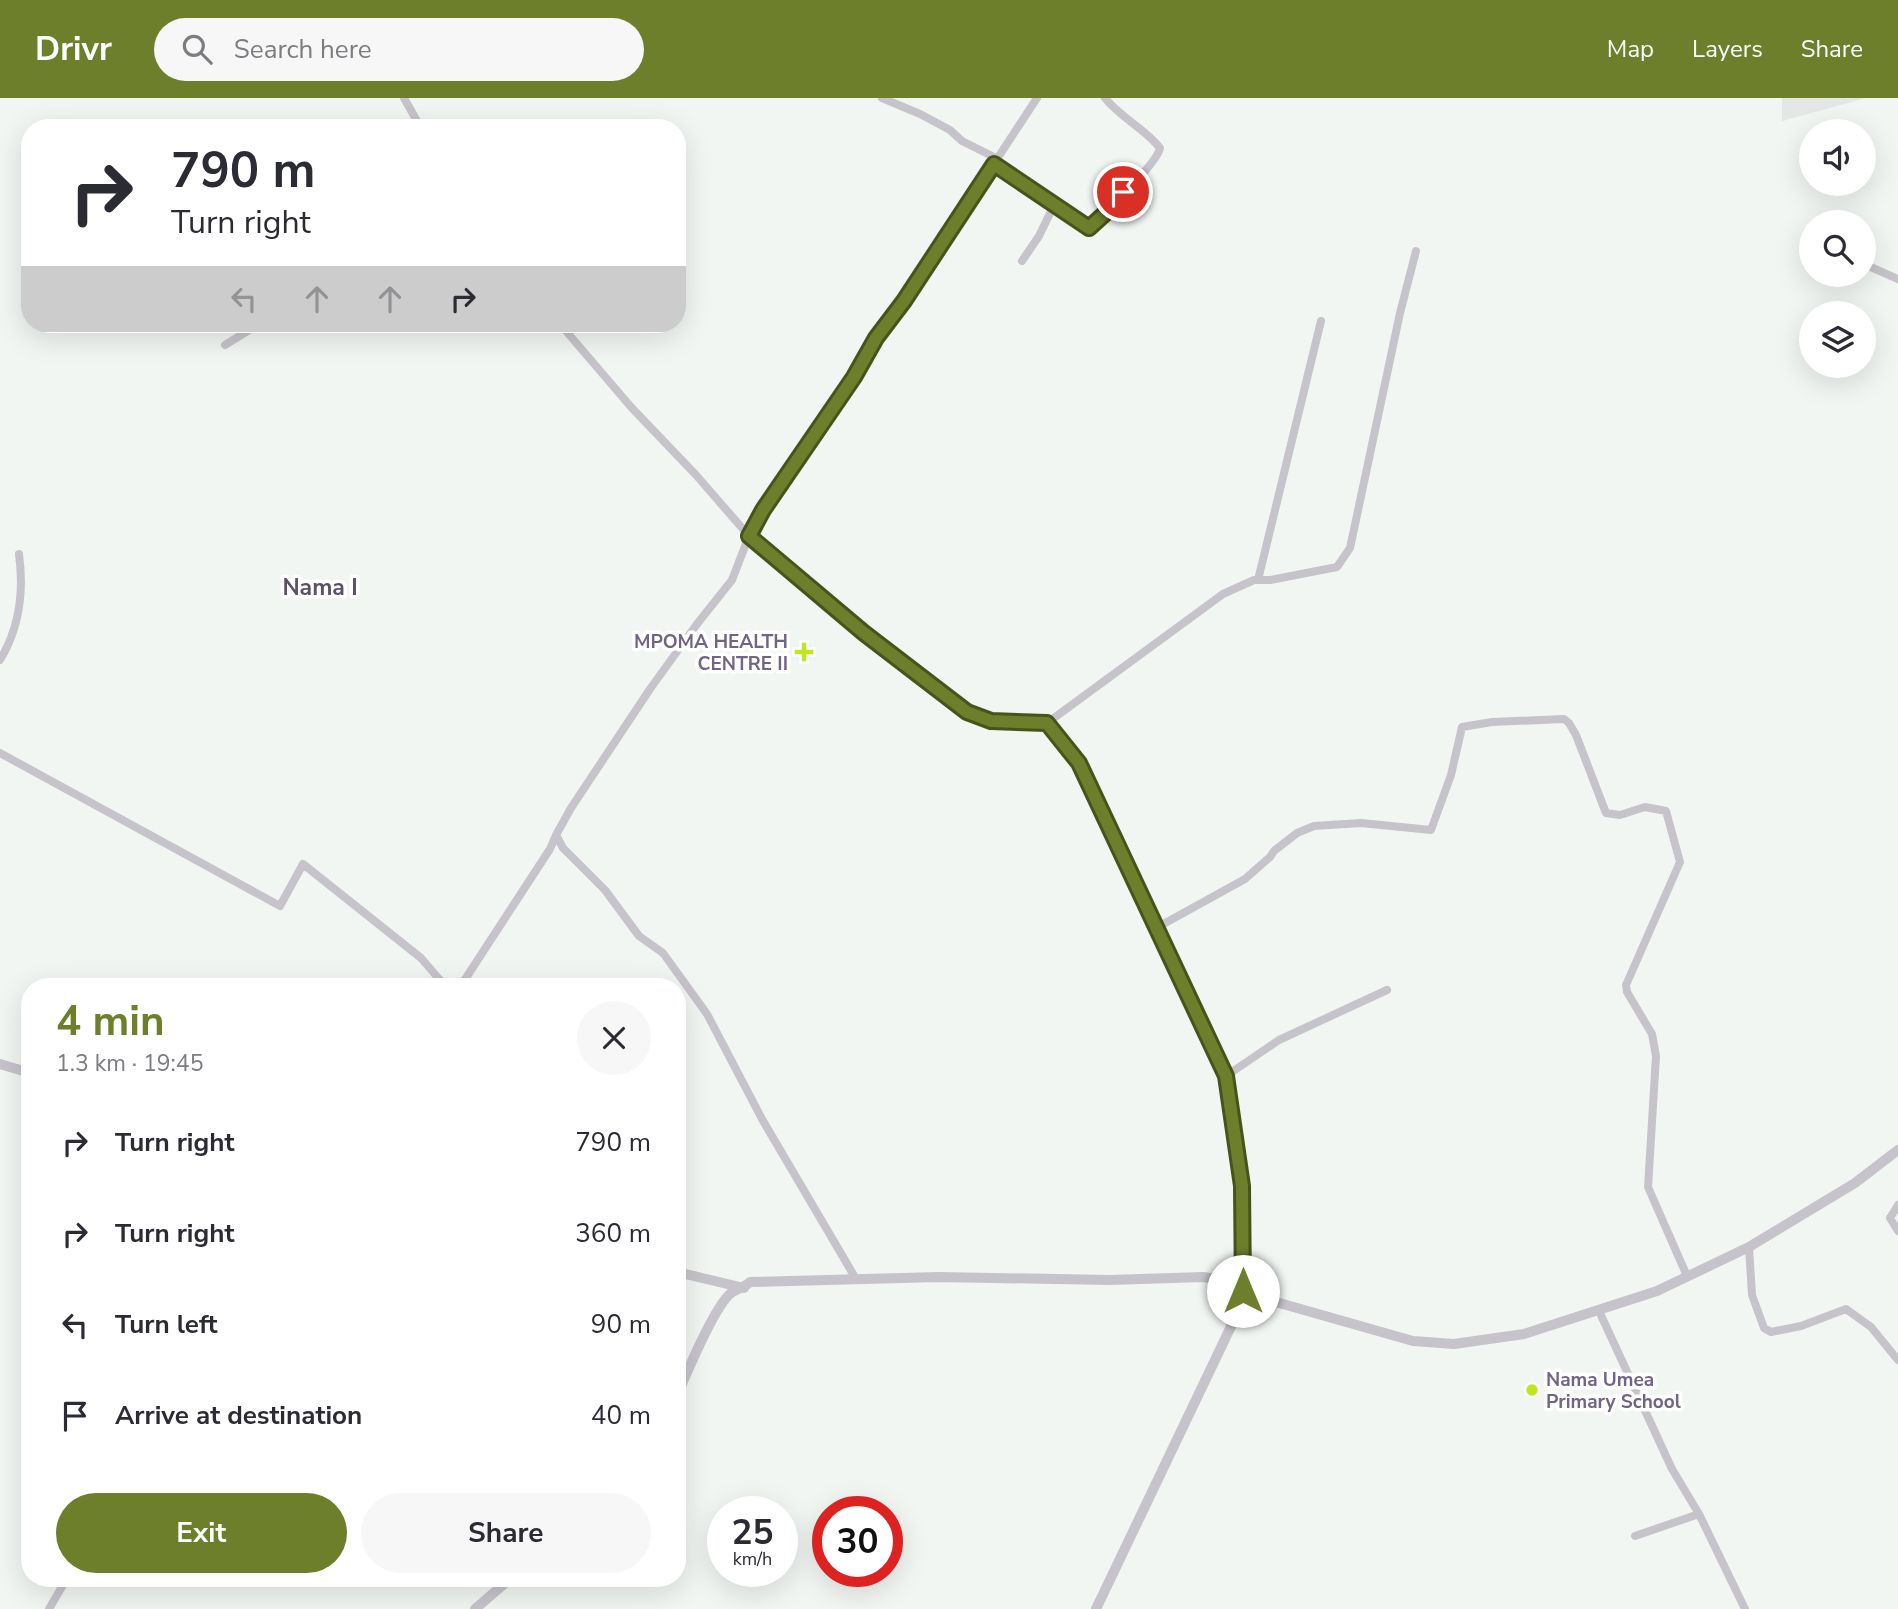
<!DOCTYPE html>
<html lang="en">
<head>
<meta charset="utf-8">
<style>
	body { margin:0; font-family:"Nunito Sans",sans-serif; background:#f7f7f7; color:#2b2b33; height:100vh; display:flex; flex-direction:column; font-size:26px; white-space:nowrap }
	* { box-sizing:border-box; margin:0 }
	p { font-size:23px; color:#7c7c81 }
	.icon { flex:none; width:38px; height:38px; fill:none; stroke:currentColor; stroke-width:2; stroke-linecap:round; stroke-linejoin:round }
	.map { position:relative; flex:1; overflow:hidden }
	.side { position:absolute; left:21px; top:880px; width:665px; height:609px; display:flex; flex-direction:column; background:#fff; border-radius:28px; box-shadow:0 7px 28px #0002 }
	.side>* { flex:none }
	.hud { position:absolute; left:21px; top:21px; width:665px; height:214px; border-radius:28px; box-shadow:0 7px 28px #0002; background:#fff; color:#2b2b33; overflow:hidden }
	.controls { position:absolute; left:1799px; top:21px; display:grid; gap:14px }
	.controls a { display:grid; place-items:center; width:77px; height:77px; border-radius:50%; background:#fff; box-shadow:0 7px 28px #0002; font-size:35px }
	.speed { position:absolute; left:707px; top:1398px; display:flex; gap:14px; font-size:35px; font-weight:700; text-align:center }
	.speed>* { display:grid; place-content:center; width:91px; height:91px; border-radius:50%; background:#fff; box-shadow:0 7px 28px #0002; line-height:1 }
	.speed small { font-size:18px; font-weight:400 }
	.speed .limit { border:10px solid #d22; background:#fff; color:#111 }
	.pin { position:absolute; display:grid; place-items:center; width:60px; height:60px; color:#fff; margin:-30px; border:4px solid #fff; border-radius:50%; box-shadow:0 2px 7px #0007 }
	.me { position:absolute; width:77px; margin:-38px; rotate:0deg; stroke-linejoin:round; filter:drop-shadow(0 0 5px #0008) }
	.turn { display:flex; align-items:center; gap:24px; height:147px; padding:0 35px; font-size:32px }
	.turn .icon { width:91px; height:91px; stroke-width:2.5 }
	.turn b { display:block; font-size:49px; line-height:60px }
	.lanes { display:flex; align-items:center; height:66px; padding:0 35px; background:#0003; justify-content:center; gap:35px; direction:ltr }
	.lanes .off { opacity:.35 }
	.round { display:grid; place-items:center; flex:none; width:74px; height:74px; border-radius:37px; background:#f7f7f7 }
	.headline { display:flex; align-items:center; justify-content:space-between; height:119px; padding:0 35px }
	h1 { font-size:42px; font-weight:700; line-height:52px; color:#6e7f2b }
	.cta { display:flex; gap:14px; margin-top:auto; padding:14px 35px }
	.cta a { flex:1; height:80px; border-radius:42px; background:#6e7f2b; color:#fff; font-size:28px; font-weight:700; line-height:80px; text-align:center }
	.cta a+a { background:#f7f7f7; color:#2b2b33 }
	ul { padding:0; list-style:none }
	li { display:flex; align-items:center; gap:21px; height:91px; padding:0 35px }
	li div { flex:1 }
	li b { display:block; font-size:26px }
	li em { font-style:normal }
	header { display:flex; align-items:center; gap:42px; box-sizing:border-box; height:98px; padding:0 35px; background:#6e7f2b; color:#fff }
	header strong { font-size:33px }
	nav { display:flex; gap:38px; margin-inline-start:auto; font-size:24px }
	.search { width:490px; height:63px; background:#f7f7f7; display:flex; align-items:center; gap:18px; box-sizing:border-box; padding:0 24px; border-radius:38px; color:#7c7c81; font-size:26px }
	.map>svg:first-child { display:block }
</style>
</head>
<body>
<header>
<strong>Drivr</strong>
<div class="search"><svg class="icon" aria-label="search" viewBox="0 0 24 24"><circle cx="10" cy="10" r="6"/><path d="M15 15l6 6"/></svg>Search here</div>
<nav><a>Map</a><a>Layers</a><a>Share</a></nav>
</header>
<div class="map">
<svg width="1898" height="1511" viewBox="0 0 1898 1511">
	<rect width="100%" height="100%" fill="#f2f6f2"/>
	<path fill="#e5e7e6" d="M1782,0H1866L1782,23Z"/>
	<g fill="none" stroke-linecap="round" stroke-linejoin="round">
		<path stroke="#c6c3ca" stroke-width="8" d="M404,0L421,30
			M882,0L920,16L950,32L962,43L998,61
			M994,66L1089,130C1103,117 1157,66 1160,50C1144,30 1121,20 1105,0
			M1022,163L1039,138L1055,105
			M1864,166L1898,181
			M560,226L631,309L696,377L749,438L864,535L967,615L991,623L1047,625L1079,665L1226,978L1242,1088L1243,1193
			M225,247L259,226
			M1258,482L1321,223
			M0,562C20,529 24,493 19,456
			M1047,625L1223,496L1254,482H1270L1337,469L1350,450L1400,215L1416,153
			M0,655L280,808L303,766L421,860L446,889
			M556,737L571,710L650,591L697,526L732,482L749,438L763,412L854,279L876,240L904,203L1037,0
			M1158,829L1245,781L1270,759L1274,753L1297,735L1314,728L1361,725L1431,732L1451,677L1462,629L1492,624L1564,621L1569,625L1576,637L1606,715L1620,717L1645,709L1666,713L1680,764L1626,887L1627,894L1652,936L1656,958L1648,1089L1687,1178
			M460,889L550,751L556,737L563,750L605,792L639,838L663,855L707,916L762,1021L856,1181
			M1226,978L1279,942L1387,892
			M1898,1107L1890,1120L1898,1133
			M1749,1149L1752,1197L1764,1230L1771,1234L1801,1228L1846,1211L1871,1229L1898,1262
			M1599,1213L1672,1371L1699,1416L1745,1511
			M1635,1438L1699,1416
			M49,1511L67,1480"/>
		<path stroke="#c6c3ca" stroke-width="10" d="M0,966L30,975
			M677,1174L744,1190
			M1218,1182L1236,1218L1269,1202
			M677,1297C687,1275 714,1209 731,1195C738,1190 744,1190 750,1184L939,1179L1110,1182L1203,1179L1218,1181L1269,1202L1413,1243L1454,1246L1524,1236L1657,1193L1749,1149L1855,1085L1898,1052
			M475,1511L511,1480
			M1096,1511L1236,1218L1243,1193"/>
	</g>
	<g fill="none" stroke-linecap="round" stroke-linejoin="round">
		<defs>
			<path id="route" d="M1123,94L1111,110L1089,130L994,66L904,203L876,240L854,279L763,412L749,438L864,535L967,614L991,623L1047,625L1079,665L1226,978L1242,1088L1243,1193"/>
		</defs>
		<use href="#route" stroke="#48531c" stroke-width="18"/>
		<use href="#route" stroke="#6e7f2b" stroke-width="12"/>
	</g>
	<g fill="#c0e622" stroke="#fff" stroke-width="2.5">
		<path d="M800.5 543.5h7v7h7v7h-7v7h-7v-7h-7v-7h7z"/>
		<circle cx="1532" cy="1292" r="7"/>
	</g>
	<g text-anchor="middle" stroke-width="7" stroke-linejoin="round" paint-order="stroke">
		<g font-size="19" font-weight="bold" fill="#716484" stroke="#fff" text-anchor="end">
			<text x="788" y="550">MPOMA HEALTH<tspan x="788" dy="22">CENTRE II</tspan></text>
			<text x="1546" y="1288" text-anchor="start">Nama Umea<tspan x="1546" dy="22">Primary School</tspan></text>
		</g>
		<g font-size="23" font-weight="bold" fill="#5b5269" stroke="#fff">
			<text x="320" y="497">Nama I</text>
		</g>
	</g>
</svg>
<div class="controls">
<a><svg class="icon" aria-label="sound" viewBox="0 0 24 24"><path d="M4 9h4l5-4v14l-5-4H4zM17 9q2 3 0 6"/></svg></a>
<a><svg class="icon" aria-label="search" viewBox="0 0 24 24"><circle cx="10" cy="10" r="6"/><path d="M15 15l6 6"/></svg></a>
<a><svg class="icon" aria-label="layers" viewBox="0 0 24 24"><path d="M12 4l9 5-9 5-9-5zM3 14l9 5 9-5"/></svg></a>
</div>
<div class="speed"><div>25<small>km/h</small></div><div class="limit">30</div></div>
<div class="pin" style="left:1123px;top:94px;background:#d93025"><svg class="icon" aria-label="arrive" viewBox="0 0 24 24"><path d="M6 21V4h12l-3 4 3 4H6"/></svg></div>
<svg class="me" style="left:1243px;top:1193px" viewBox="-20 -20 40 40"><circle r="19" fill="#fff"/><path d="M0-13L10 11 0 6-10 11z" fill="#6e7f2b"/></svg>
<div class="hud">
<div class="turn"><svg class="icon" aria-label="right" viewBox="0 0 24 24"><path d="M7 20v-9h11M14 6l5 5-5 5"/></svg><div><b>790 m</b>Turn right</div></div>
<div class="lanes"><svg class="icon off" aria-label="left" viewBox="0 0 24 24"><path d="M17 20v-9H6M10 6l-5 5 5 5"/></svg><svg class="icon off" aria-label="ahead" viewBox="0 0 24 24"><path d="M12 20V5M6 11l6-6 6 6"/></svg><svg class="icon off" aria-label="ahead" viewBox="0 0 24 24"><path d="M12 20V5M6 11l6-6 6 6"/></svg><svg class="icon" aria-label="right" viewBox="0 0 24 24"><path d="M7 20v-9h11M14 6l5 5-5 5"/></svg></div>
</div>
<section class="side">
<div class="headline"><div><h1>4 min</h1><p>1.3 km · 19:45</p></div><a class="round"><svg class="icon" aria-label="close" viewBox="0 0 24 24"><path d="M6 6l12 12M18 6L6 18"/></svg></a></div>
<ul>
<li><svg class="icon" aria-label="right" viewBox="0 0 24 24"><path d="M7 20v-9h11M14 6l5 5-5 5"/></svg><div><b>Turn right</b></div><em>790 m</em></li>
<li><svg class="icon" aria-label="right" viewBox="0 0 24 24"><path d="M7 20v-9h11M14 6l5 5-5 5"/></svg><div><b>Turn right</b></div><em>360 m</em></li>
<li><svg class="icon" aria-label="left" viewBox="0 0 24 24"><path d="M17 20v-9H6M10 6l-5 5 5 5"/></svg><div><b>Turn left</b></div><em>90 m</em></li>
<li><svg class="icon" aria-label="arrive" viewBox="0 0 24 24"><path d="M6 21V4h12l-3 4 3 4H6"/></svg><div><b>Arrive at destination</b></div><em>40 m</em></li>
</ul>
<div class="cta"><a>Exit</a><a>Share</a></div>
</section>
</div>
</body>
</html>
